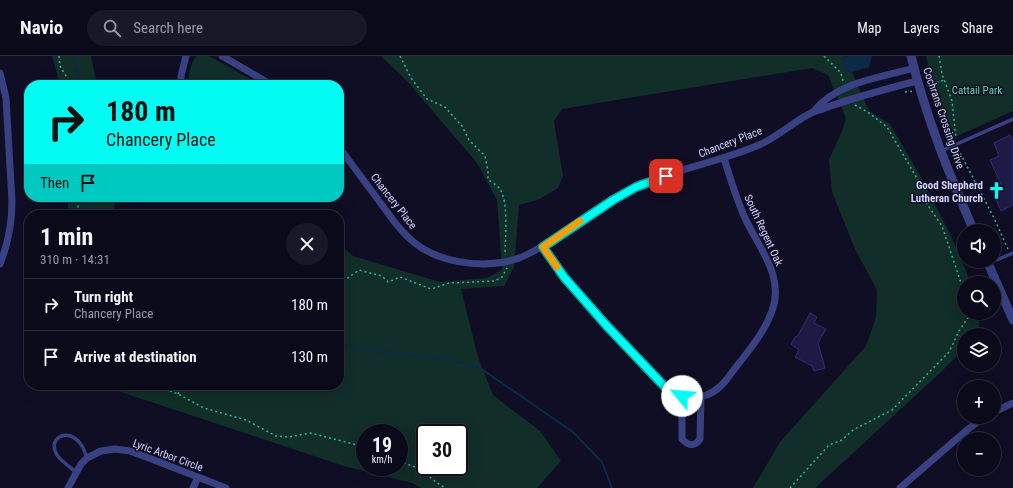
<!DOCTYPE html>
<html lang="en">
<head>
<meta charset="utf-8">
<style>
	body { margin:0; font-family:"Roboto Condensed",sans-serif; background:#191828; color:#f1f3f6; height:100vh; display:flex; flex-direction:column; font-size:15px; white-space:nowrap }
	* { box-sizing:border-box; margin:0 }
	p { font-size:13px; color:#9a9aa3 }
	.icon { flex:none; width:22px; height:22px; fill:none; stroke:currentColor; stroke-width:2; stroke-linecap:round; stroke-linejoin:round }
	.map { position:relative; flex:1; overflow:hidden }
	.panel { position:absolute; left:24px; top:154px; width:320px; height:180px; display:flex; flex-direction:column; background:#0b0a1b; border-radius:16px; box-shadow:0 4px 16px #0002,0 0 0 1px #2b2b3a }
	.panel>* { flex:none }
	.top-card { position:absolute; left:24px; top:24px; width:320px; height:122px; border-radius:16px; box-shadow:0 4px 16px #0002,0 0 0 1px #2b2b3a; background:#01fcf3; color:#111; overflow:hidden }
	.controls { position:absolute; left:957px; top:168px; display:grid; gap:8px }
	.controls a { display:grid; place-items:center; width:44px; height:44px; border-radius:50%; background:#0b0a1b; box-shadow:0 4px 16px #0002,0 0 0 1px #2b2b3a; font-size:20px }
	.speed { position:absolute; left:356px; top:368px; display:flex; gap:8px; font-size:20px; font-weight:700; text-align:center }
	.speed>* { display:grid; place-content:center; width:52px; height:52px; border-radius:50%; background:#0b0a1b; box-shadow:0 4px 16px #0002,0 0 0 1px #2b2b3a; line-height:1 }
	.speed small { font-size:10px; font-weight:400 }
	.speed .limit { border:2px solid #111; border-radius:6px; background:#fff; color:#111 }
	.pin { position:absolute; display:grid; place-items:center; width:34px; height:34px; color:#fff; margin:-17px; border-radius:8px; box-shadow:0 2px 6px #0006 }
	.me { position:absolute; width:44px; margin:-22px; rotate:298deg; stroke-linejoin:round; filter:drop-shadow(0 0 3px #0008) }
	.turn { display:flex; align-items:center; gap:14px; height:84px; padding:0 16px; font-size:18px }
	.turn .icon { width:52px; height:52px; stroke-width:2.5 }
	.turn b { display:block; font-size:28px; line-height:34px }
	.then { display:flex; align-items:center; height:38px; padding:0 16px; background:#0003; gap:8px; font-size:15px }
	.round { display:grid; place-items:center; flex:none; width:42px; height:42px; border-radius:21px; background:#191828 }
	.headline { display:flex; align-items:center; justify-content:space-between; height:68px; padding:0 16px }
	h1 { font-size:24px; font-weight:700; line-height:30px }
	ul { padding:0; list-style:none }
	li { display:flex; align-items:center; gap:12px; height:52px; padding:0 16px; border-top:1px solid #2b2b3a }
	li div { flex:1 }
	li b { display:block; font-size:15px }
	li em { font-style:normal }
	header { display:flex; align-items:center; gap:24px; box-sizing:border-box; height:56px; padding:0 20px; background:#0b0a1b; border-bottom:1px solid #2b2b3a }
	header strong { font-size:19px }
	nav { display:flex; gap:22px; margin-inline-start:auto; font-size:14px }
	.search { width:280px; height:36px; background:#191828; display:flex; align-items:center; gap:10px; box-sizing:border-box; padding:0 14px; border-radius:22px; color:#9a9aa3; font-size:15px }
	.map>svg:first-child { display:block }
</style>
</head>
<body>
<header>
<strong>Navio</strong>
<div class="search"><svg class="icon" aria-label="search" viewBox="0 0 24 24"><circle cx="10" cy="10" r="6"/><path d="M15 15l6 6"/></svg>Search here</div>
<nav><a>Map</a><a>Layers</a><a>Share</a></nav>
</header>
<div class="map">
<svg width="1013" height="432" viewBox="0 0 1013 432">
	<rect width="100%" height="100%" fill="#0f0e24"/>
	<path fill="#112e29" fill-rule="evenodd" d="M52,0H91L97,29H59L58,21Z
		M197,0H209L261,29H187C189,20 190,6 197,0Z
		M381,0H845L869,55L890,68L922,123L951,180L971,227H964V257H980L978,279H964V293L941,316L815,432H753L780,386L866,290L876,261L877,234L855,193L832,136L829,104L842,75L846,62L828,19L812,12L562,53L554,65L563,120L558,132L540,143L519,149L514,211L504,230L461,233L478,301L493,339L540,375L561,405L537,432H421L412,427L344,410L100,329H339V188L353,200L440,226L487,222L502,214L497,144L477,107L407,25ZM365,377H399V411H365ZM425,377H459V411H425Z
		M926,0H1013V55L955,81L950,82L934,34Z
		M67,141H114L115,159H69Z"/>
	<path fill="#0c2946" d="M847,0H872L869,11L850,17L842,10V3Z"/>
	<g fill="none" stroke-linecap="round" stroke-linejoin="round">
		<path stroke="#0c2946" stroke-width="2" d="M73,0L78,17L79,29
			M86,141L88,159
			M339,288L374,295L441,302L480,312L573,376L602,406L612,432"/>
	</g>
	<path fill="#1d1a45" stroke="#312c71" d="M1010,79L1013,85V149L1001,155L992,134L1002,130L990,104L999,100L994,87Z
		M810,257L817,261L814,267L826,273L818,287L825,312L814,315L812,310L795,301L799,294L791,288L796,280L797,281Z"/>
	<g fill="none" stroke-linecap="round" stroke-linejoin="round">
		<path stroke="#2fb69b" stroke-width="1.5" stroke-dasharray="2 3" stroke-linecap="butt" d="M59,0L60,10L66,20L67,29
			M400,0L411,22L427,43L445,51L462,70L469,84L485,100L488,115V123C491,126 497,129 500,133C509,148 505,182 505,199
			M824,0L841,17L843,25
			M939,0L942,18L952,45L956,83
			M927,30L944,24
			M905,36L913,35
			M855,49L869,57L887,71L925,136V145L942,170L964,236
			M958,93L994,162L1008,193
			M73,141L78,148V159
			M339,228L359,214L382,220L388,226L400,221L431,233L449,227L495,225L502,221L507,212
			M156,329L178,338L204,352L246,364L276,380L288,381L311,377L365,391
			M178,338L182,329
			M399,405L418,412L440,429L446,432
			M790,432L829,389L842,384L853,374L892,354L949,296L959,275L971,257"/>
		<path stroke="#394183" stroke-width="3.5" d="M941,95L1013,63
			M994,205L1013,197
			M76,416C70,411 62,406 57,399C47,383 66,372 78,385C83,389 85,396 87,402"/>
		<path stroke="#394183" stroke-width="7" d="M222,0L272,29
			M0,17L6,42L12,145C12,167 8,188 0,208
			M181,29V20L186,0
			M814,55C837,26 880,22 914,12
			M339,91L396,168C402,175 408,182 416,188C440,206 476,211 505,206C528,202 548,186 566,174C589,159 612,143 636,131C675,113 719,106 759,89C778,81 794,65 813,56C817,54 821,54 825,52C855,41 886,33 917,25
			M543,191C579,243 624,284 666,332C688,346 710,345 727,323C743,301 763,280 772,255C785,220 758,191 745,162C736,142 730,122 724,102
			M682,340V383C688,390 695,391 700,383L701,341
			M994,356L1013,347
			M68,432L81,408L87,402L101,395L115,393L130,395L154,404L226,432
			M193,432L198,421
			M900,432L967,374L984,361"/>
		<path stroke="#394183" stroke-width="9" d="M911,0C926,61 949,118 974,175
			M987,205L1013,264"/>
	</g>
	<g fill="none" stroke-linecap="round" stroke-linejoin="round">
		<defs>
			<path id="route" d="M666,120L636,131L613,144L543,191L564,221L606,269L666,332L682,340"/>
		</defs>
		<use href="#route" stroke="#01a49e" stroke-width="10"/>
		<use href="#route" stroke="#01fcf3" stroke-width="7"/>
		<path stroke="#f59e0b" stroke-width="7" d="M557,211L543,191L580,165"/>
	</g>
	<defs>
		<symbol id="church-bare" viewBox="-9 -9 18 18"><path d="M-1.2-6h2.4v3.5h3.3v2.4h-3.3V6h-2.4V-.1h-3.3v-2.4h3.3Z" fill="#01fcf3" stroke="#0f0e24" stroke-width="2.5" paint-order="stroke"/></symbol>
	</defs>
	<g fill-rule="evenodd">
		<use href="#church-bare" x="984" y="122" width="25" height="25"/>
	</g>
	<g text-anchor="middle" stroke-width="3" stroke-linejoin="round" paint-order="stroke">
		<g font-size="11" fill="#5ddfad" stroke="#0f0e24">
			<text x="977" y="38">Cattail Park</text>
		</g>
		<g font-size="11" fill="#d2d3ff" stroke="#0f0e24">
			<text transform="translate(944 62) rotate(71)" y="4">Cochrans Crossing Drive</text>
			<text transform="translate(730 86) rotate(-21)" y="4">Chancery Place</text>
			<text transform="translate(394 145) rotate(52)" y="4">Chancery Place</text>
			<text transform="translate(764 174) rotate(65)" y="4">South Regent Oak</text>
			<text transform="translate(168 399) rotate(20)" y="4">Lyric Arbor Circle</text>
		</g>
		<g font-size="11" font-weight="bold" fill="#d2d3ff" stroke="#0f0e24" text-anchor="end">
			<text x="983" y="133">Good Shepherd<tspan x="983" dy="13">Lutheran Church</tspan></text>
		</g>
	</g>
</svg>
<div class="controls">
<a><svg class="icon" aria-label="sound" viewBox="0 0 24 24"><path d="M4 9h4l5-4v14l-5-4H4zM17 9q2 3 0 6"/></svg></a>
<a><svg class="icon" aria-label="search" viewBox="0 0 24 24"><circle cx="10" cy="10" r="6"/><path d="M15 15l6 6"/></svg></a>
<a><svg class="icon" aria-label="layers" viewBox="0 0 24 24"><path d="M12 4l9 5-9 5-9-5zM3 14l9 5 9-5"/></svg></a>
<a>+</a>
<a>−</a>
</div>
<div class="speed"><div>19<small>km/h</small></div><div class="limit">30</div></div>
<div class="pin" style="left:666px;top:120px;background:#d93025"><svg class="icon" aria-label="arrive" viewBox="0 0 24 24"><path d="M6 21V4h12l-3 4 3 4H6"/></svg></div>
<svg class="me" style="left:682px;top:340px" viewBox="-20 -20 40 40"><circle r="19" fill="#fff"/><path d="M0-13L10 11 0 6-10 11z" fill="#01fcf3"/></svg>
<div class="top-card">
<div class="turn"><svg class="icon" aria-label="right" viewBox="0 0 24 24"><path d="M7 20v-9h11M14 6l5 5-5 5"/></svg><div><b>180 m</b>Chancery Place</div></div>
<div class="then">Then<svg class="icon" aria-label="arrive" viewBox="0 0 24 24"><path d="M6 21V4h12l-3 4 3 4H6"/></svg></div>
</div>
<section class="panel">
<div class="headline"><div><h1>1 min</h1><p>310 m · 14:31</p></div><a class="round"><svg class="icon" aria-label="close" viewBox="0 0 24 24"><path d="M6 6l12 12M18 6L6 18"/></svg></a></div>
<ul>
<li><svg class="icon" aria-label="right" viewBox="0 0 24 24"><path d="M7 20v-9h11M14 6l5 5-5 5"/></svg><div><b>Turn right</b><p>Chancery Place</p></div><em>180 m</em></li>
<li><svg class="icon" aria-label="arrive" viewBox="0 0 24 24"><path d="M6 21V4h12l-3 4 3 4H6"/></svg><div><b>Arrive at destination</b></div><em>130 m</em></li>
</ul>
</section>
</div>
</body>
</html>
